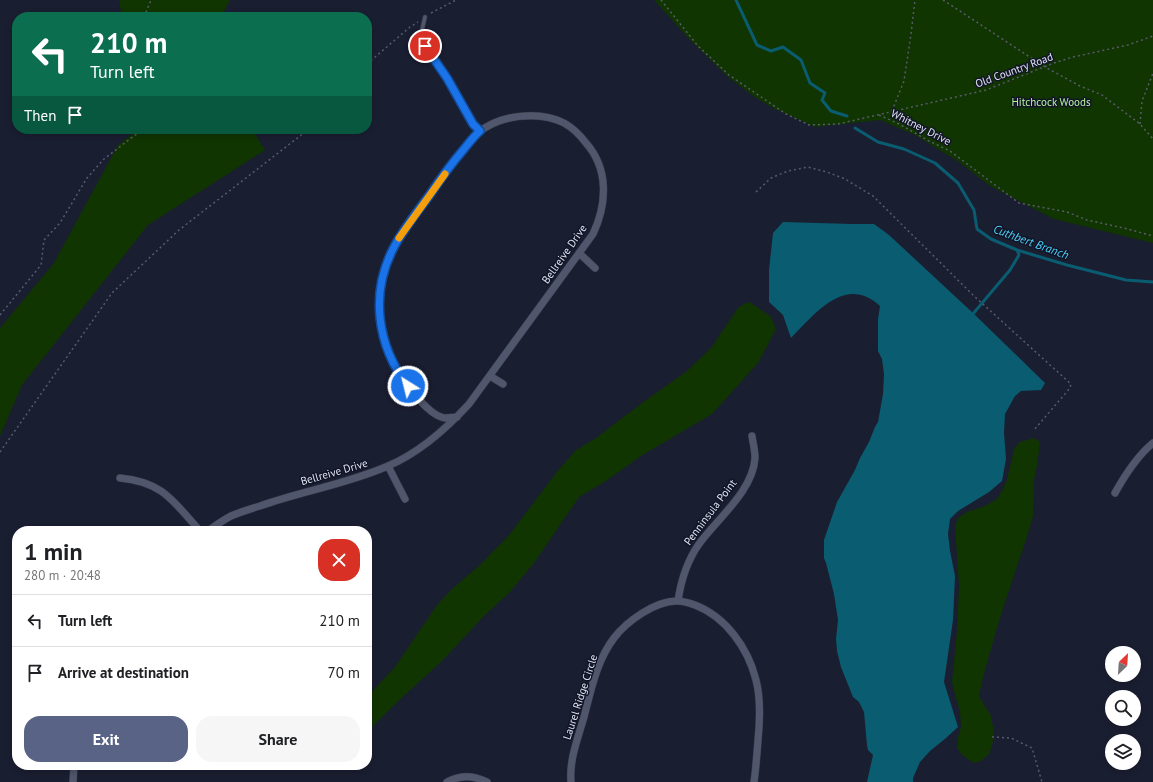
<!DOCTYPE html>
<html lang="en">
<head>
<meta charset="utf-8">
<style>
	body { margin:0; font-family:"PT Sans",sans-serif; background:#f6f6f6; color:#202124; height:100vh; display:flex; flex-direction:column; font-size:15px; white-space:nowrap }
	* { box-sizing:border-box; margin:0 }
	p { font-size:13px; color:#757577 }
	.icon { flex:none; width:22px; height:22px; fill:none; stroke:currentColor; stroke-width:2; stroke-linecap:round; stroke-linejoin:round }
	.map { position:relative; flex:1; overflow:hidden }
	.sheet { position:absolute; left:12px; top:526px; width:360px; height:244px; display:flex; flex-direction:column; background:#fff; border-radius:16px; box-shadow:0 2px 6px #0003 }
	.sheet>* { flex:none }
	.banner { position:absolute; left:12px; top:12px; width:360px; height:122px; border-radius:16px; box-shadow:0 2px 6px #0003; background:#0b6e4f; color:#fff; overflow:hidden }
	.needle { width:26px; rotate:25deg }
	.fabs { position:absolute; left:1105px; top:646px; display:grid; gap:8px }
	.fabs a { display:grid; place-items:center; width:36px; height:36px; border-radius:50%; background:#fff; box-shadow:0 2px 6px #0003; font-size:20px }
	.pin { position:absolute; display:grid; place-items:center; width:34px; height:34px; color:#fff; margin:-17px; border:2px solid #fff; border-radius:50%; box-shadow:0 1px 4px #0007 }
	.me { position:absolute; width:44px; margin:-22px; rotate:324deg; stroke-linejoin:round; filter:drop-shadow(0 0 3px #0008) }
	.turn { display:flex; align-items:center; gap:14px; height:84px; padding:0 12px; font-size:18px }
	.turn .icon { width:52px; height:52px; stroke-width:2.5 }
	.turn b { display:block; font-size:28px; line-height:34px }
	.then { display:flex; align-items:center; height:38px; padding:0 12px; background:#0003; gap:8px; font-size:15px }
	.round { display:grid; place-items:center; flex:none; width:42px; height:42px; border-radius:16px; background:#f6f6f6 }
	.head { display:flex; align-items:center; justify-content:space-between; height:68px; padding:0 12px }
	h1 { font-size:24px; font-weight:800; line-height:30px }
	.cta { display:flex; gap:8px; margin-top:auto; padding:8px 12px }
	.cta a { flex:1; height:46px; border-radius:16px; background:#586386; color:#fff; font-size:16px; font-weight:800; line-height:46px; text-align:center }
	.cta a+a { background:#f6f6f6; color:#202124 }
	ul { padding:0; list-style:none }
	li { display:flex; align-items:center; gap:12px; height:52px; padding:0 12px; border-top:1px solid #e0e0e0 }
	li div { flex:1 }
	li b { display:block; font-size:15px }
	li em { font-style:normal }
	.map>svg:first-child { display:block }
</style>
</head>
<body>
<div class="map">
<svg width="1153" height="782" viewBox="0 0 1153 782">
	<rect width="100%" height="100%" fill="#1a1e31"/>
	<path fill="#113500" d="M119,0H230L221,17H122Z
		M654,0H1153V243L1054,219L990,186L959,162L915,135L880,120L815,127L775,109L756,98L728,77L690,40Z
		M139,129H252L265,150L148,225L22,385L0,436V328L54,263L118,145Z
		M750,302L771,317L776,329L758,363L712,414L641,456L606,481L579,497L534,563L510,592L485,615L442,661L393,706L367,732V697L395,667L437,605L452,589L480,565L510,534L556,473L575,451L596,438L642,403L687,371L711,348L738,308L744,304Z
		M1034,438L1040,442L1037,465L1034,480L1033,516L1026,540L1015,572L999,621L983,677L979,696L991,716L994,733L992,746L989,754L981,761L974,763L963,756L957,748L958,737L961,727L960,712L952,683L957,631L959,586L955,527L958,518L967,512L985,506L997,499L1003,489L1007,480L1014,449L1020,442Z"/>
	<path fill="#0a5c71" d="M783,222L852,224H874L889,235L973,313L1045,383L1041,390L1021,391L1015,396L1005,414L1004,433L1006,459L1002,481L989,492L958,511L950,519L948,534L950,551L955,576L953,620L944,682L958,727L946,738L930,751L920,762L913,778V782H867L873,755L868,750L867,745L864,712L859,702L853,697L841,667L837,651L836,639L838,620L834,594L826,563L824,558V540L837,502L855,470L860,458L869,442L875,427L878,422L883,394L884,374L882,359L878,351V319L880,306C845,274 815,314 791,338L783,315L769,302V270L773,233Z"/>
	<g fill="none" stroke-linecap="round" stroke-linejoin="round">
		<path stroke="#0a5c71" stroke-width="3" d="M736,0L757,45L771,51L783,47L801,60L810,83L825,93L822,100L831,111L847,116
			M855,128L878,142L904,149L935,163L958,183L974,210L977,229L991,239L1017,250L1067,265L1126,280L1153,282
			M972,315L1010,270L1019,255L1017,250"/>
		<defs>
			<path id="service" d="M425,17L421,34L425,46L447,78L460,100L473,124L480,131"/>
			<path id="minor" d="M579,253L595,268
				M490,376L503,384
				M388,466L405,499
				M120,478C163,482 173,501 200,531
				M1115,493C1125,475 1137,456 1153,443
				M208,531C215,526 223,520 231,516C240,512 250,509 260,506C302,491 347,484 388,466C419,453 446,429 469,404L593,234C607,204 609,169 586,143C580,135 573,128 564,123C539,110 499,115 478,133C472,137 468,144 464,149C452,163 442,178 431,193C418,210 404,228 393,248C373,286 375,335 398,372C401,377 405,382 409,387C417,397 431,416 445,418C449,418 453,417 457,417
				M678,601C681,580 687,561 699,544C717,519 753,491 755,458C755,450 753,443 752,436
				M73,782L74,765
				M447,782C460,775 473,775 487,782
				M571,782C569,760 578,738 584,717C591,690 597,660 614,638C627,621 655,601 677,601C684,601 689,603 695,605C726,617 748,648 756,680C761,699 760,720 758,740C757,754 756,768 754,782"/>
		</defs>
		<use href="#service" stroke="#363848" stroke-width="5"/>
		<use href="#minor" stroke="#363848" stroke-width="8"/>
		<path stroke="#575b6d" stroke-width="1.5" stroke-dasharray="2 3" stroke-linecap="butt" d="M661,0L698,46L729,75L786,114L809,125L838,124L986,90L1054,63L1073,57L1128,45L1153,36
			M943,0L1045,67L1080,86L1102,95L1140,124L1153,139
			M431,13L456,0
			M144,17L151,0
			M367,64L410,27L418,22
			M892,111L904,81L911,34L915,0
			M879,115L899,124L929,141L950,151L1019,203L1067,212L1087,220L1128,229L1153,236
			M1140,124L1142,101L1153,73
			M756,192L771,178L788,171L808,167L827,172L845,179L873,196L974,296L1071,384L1070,388L1034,430
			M0,315L41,265L44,240L60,223L87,178L104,159L143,129
			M0,452L112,293L179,230L309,129
			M992,737L1011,738L1032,748L1042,782"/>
		<use href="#service" stroke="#50566b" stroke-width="3.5"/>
		<use href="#minor" stroke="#50566b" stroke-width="7"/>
	</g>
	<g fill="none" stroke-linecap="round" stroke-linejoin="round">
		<defs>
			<path id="route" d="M408,386C377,346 370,294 393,249C403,229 418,211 431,193C441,178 452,163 464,149C469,143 474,136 480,131L473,124L447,78L425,46"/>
		</defs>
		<use href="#route" stroke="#114b97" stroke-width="10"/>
		<use href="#route" stroke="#1a73e8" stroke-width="7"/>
		<path stroke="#f59e0b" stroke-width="7" d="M399,238L445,174"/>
	</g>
	<g text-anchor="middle" stroke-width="3" stroke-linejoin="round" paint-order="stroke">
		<g font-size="11" fill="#e0e4f1" stroke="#111527">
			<text transform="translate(1014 70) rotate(-20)" y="4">Old Country Road</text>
			<text transform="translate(921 127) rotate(27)" y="4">Whitney Drive</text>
			<text transform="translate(564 254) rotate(-55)" y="4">Bellreive Drive</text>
			<text transform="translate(334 472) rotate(-16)" y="4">Bellreive Drive</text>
			<text transform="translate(710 512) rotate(-53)" y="4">Penninsula Point</text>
			<text transform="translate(580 697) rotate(-72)" y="4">Laurel Ridge Circle</text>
		</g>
		<g font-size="11" fill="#b4f09c" stroke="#111527">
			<text x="1051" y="106">Hitchcock Woods</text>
		</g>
		<g font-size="12" font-style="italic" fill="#4bd2fa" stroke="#111527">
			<text transform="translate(1031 242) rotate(20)" y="4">Cuthbert Branch</text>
		</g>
	</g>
</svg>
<div class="fabs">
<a><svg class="needle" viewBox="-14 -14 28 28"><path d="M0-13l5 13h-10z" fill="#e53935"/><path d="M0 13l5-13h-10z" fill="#757577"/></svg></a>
<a><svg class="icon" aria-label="search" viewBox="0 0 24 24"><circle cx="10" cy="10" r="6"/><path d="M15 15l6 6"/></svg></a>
<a><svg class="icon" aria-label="layers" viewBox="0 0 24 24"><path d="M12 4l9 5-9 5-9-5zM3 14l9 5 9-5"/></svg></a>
</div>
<div class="pin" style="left:425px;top:46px;background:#d93025"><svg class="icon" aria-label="arrive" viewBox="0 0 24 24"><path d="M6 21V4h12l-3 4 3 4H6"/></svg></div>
<svg class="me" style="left:408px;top:386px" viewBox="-20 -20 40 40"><circle r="17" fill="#1a73e8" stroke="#fff" stroke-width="3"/><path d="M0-11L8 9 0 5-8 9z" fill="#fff"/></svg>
<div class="banner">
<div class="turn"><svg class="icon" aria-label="left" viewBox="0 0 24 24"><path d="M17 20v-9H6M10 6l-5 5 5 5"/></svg><div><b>210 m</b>Turn left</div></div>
<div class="then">Then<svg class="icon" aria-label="arrive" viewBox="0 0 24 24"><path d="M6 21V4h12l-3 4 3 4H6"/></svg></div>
</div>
<section class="sheet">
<div class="head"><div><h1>1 min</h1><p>280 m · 20:48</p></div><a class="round" style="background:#d93025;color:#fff"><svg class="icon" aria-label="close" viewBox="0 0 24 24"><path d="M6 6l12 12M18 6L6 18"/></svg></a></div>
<ul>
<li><svg class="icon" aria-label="left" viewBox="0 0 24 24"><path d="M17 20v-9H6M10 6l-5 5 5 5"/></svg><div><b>Turn left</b></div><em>210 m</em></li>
<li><svg class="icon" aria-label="arrive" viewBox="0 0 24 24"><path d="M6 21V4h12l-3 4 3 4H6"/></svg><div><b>Arrive at destination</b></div><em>70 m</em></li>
</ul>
<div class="cta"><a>Exit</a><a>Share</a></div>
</section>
</div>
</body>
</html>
